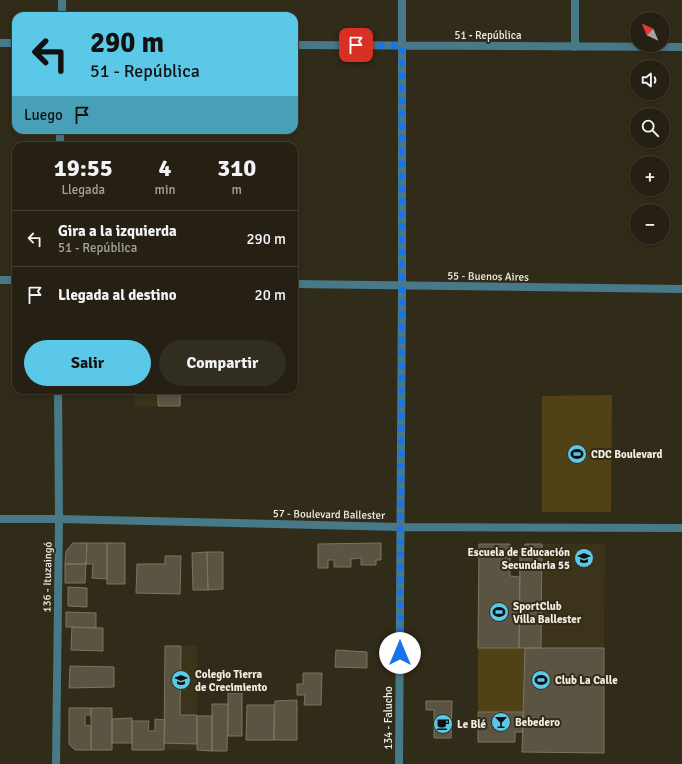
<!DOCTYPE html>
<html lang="es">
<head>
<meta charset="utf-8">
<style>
	body { margin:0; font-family:Signika,sans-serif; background:#312d21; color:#f1f3f6; height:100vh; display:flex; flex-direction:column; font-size:15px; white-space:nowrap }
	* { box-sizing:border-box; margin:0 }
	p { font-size:13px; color:#a3a3a0 }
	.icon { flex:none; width:22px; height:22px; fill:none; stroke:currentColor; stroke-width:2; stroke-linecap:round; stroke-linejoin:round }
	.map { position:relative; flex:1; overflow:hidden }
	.sheet { position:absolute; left:12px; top:142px; width:286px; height:252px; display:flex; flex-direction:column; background:#252013; border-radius:12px; box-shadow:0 2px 6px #0003,0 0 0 1px #423e33 }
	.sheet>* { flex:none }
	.guide { position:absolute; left:12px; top:12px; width:286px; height:122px; border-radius:12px; box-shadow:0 2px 6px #0003,0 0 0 1px #423e33; background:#5bc8e7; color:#111; overflow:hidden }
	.needle { width:26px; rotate:316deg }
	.tools { position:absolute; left:630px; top:12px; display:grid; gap:8px }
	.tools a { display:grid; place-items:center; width:40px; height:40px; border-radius:50%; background:#252013; box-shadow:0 2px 6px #0003,0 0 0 1px #423e33; font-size:20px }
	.pin { position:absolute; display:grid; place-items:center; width:34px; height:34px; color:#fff; margin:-17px; border-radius:8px; box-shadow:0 2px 6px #0006 }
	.me { position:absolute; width:44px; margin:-22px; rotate:0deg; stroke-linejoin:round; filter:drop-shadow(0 0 3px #0008) }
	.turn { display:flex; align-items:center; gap:14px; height:84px; padding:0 12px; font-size:18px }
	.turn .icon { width:52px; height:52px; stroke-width:2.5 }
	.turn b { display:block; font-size:28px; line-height:34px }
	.then { display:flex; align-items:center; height:38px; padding:0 12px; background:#0003; gap:8px; font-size:15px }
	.eta { display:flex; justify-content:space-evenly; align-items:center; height:68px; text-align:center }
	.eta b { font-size:24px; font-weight:800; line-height:28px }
	.primary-button { display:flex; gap:8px; margin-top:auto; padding:8px 12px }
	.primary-button a { flex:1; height:46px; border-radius:24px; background:#5bc8e7; color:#111; font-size:16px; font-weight:800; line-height:46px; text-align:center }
	.primary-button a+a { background:#312d21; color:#f1f3f6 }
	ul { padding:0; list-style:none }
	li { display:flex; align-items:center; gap:12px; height:56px; padding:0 12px; border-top:1px solid #423e33 }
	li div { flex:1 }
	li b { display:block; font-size:15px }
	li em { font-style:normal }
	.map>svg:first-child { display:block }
</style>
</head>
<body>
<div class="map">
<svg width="682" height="764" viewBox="0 0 682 764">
	<rect width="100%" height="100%" fill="#312b19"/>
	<path fill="#3b331a" d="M134,390H158V406H135Z
		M542,544H605L604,648H541Z
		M165,646H197V750H164Z"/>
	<path fill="#504117" d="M612,395L611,512H542V396Z
		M478,648H604V753L522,752L523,712H478Z"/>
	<path fill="#5b5442" stroke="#7c7461" d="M158,390H180V406H158Z
		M73,543H87L86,564H65L66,551Z
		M87,543H107V579L92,578L93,564H86Z
		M107,543H125V584H107Z
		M381,543V560H376V565H361V558L351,559V567H334V560H328V568H318V544Z
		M479,544H510V576L520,577L519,648H478Z
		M525,544H542L541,648H519L520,548H525Z
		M207,552L208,590H193L192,553Z
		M207,552H223V589L208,590Z
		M165,556H181L180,594L136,593L137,564H165Z
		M65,564H86L85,583H65Z
		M68,587L87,588V607L68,606Z
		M66,612L96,613V628L66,627Z
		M72,627L103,628V651L71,650Z
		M165,646H181L180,715H197V744L164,743Z
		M525,648H604V753L522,752Z
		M336,650L367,652V668L335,667Z
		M70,666L114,667V687L69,688Z
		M303,673H322L321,705H304L305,695H297V684H303Z
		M228,693H242V736H228Z
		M297,700V740H274L275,701Z
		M426,701H452L451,738H434V710H426Z
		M212,704H228L227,751H212Z
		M247,705H274V740H246Z
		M69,708H91V715H85V725L91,726V750H75L69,744Z
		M91,708H112V750H91Z
		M478,712H523V732H515V742H478Z
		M197,716H212V751L197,750Z
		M132,718V743H112V719Z
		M155,719L165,720L164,750H132V721H149L148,731H155Z"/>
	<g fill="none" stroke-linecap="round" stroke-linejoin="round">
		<path stroke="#477989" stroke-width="8" d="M62,0V16
			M575,0V47
			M0,43H16
			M294,45L682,47
			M60,146V130
			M0,280H16
			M294,284L682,289
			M0,519H59L400,527L682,528
			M56,764L59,519L58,390
			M399,764L402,286V0"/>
	</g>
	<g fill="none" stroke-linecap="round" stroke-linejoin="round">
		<path stroke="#1a73e8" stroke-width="7" stroke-dasharray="0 12.6" d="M356,45L402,46V286L400,653"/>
	</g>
	<defs>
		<symbol id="stadium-disc" viewBox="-11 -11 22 22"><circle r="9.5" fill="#5bc8e7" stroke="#312b19"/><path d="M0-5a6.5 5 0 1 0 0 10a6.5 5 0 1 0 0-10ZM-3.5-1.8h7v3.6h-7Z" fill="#111"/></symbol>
		<symbol id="school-disc" viewBox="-11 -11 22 22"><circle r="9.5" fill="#5bc8e7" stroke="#312b19"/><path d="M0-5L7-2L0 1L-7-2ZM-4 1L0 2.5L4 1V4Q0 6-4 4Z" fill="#111"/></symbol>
		<symbol id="bar-disc" viewBox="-11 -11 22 22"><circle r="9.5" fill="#5bc8e7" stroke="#312b19"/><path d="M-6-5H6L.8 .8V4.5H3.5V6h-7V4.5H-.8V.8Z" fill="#111"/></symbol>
		<symbol id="cafe-disc" viewBox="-11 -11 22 22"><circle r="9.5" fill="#5bc8e7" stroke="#312b19"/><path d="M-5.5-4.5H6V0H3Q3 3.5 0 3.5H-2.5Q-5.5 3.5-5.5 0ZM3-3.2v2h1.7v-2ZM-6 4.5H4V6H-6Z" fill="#111"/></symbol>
	</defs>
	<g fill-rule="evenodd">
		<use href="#stadium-disc" x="566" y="443" width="22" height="22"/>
		<use href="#school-disc" x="573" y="547" width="22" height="22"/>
		<use href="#stadium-disc" x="488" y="601" width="22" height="22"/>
		<use href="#school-disc" x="170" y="669" width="22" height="22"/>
		<use href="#stadium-disc" x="530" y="669" width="22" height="22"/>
		<use href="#bar-disc" x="490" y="711" width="22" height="22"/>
		<use href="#cafe-disc" x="432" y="713" width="22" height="22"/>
	</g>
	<g text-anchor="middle" stroke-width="4" stroke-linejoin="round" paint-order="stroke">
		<g font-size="11" fill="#f2eee3" stroke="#312b19">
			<text x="488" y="39">51 - República</text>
			<text transform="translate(488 276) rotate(1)" y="4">55 - Buenos Aires</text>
			<text transform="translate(329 514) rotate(1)" y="4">57 - Boulevard Ballester</text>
			<text transform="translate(47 577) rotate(-89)" y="4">136 - Ituzaingó</text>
			<text transform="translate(388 718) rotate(-90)" y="4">134 - Falucho</text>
		</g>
		<g font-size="11" font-weight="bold" fill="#f2eee3" stroke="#312b19" text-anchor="start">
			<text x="591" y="458">CDC Boulevard</text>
			<text x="570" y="556" text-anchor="end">Escuela de Educación<tspan x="570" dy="13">Secundaria 55</tspan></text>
			<text x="513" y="610">SportClub<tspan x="513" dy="13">Villa Ballester</tspan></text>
			<text x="195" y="678">Colegio Tierra<tspan x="195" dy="13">de Crecimiento</tspan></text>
			<text x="555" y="684">Club La Calle</text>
			<text x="515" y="726">Bebedero</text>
			<text x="457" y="728">Le Blé</text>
		</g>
	</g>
</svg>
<div class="tools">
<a><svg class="needle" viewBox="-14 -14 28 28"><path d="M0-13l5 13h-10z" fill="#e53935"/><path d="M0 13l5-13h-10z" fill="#a3a3a0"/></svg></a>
<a><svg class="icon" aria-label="sound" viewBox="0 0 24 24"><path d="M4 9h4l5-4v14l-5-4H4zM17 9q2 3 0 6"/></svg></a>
<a><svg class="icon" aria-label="search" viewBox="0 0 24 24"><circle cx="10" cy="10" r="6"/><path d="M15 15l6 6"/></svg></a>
<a>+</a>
<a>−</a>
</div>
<div class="pin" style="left:356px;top:45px;background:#d93025"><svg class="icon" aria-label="arrive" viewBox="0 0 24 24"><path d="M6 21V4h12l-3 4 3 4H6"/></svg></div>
<svg class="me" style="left:400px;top:653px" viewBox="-20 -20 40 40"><circle r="19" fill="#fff"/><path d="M0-13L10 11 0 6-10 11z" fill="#1a73e8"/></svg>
<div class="guide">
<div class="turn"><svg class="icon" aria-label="left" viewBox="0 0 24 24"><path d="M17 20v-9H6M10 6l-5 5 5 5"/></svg><div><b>290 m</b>51 - República</div></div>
<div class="then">Luego<svg class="icon" aria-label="arrive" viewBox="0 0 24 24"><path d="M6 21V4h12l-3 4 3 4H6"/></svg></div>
</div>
<section class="sheet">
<div class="eta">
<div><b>19:55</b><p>Llegada</p></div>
<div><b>4</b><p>min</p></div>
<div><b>310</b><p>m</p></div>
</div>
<ul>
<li><svg class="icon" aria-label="left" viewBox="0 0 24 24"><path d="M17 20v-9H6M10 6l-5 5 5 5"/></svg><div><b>Gira a la izquierda</b><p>51 - República</p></div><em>290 m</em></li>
<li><svg class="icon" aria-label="arrive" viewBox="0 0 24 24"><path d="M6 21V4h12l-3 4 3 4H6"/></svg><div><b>Llegada al destino</b></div><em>20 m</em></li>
</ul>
<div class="primary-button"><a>Salir</a><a>Compartir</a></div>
</section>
</div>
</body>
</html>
